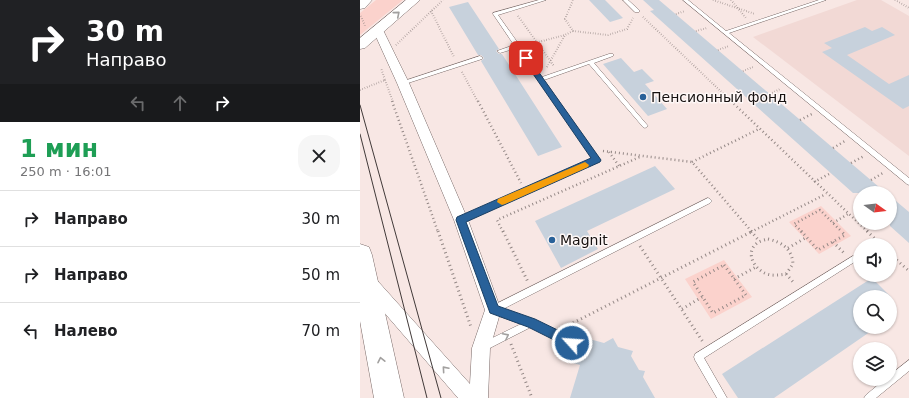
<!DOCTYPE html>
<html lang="ru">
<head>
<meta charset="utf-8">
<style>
	body { margin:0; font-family:"DejaVu Sans",sans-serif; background:#f6f6f6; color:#202124; height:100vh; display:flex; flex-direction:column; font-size:15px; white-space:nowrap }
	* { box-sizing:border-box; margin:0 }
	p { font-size:13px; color:#757577 }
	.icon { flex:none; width:22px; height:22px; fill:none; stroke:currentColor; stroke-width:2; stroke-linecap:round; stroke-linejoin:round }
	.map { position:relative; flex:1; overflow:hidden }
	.details { display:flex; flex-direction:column; background:#fff; width:360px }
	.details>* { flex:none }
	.guide { background:#202124; color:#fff; overflow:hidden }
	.needle { width:26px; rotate:104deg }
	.tools { position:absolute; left:493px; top:186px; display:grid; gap:8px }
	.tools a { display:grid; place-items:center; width:44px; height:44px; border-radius:50%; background:#fff; box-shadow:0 1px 3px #0004; font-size:20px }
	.pin { position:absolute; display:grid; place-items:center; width:34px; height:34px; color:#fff; margin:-17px; border-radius:8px; box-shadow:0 2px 6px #0006 }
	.me { position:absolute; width:44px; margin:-22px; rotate:296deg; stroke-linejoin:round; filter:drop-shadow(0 0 3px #0008) }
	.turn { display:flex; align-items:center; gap:14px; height:84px; padding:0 20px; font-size:18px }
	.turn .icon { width:52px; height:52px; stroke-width:2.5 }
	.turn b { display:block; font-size:28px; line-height:34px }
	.lanes { display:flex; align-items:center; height:38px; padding:0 20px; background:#0003; justify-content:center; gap:20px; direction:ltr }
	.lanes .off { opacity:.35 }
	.round { display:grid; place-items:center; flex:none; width:42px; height:42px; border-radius:16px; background:#f6f6f6 }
	.headline { display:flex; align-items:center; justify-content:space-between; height:68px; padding:0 20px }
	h1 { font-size:24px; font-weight:700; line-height:30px; color:#1e9e55 }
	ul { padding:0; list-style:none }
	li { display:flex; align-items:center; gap:12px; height:56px; padding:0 20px; border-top:1px solid #e0e0e0 }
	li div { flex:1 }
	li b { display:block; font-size:15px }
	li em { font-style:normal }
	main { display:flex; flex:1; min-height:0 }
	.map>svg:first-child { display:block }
</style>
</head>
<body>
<main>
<section class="details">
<div class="guide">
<div class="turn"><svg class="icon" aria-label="right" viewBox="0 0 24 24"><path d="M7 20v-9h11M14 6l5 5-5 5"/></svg><div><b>30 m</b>Направо</div></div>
<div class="lanes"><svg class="icon off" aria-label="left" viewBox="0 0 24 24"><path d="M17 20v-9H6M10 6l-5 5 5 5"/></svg><svg class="icon off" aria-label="ahead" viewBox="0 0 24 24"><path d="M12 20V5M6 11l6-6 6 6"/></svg><svg class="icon" aria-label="right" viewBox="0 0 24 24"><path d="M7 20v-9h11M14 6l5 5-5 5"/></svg></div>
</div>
<div class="headline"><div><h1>1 мин</h1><p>250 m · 16:01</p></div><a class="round"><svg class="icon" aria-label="close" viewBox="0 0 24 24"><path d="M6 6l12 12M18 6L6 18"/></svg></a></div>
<ul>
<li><svg class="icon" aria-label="right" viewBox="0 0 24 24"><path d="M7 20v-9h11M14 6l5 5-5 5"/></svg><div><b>Направо</b></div><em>30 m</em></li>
<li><svg class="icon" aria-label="right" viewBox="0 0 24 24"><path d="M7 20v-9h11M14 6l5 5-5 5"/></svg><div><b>Направо</b></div><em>50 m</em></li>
<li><svg class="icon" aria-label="left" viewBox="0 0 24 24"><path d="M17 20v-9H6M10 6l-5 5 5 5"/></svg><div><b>Налево</b></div><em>70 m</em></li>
</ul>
</section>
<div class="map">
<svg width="549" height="398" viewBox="0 0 549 398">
	<rect width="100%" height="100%" fill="#f8e7e4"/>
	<path fill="#f2d9d5" d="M497,0H521L549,16V156L393,37Z"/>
	<path fill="#fbd2cc" d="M16,0H43L0,35V13Z
		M461,206L491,236L459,254L429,222Z
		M364,260L392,297L351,319L325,279Z"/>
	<path fill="#c7d1dc" d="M229,0H245L263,18L250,22Z
		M283,0H299L526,193H493L290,11L294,10Z
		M108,2L139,49L136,51L139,54H142L202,147L178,156L121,61L124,58L121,55H118L89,7Z
		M505,27L512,31L522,27L535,35L487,55L529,84L549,75V106L543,109L462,52L472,48L464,43Z
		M261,58L274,72L282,69L294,81L285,84L307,109L288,116L243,64Z
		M295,166L315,189L227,231L238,249L201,268L175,221Z
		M530,196L549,212V243L530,226Z
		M512,278L531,297H500V327H517L414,398H378L362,374Z
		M215,335L244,343L253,338L258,347L273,351L271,356L279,370L285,371L283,377L295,398H210L220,365L206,361L211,348L216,346L217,343L214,338Z"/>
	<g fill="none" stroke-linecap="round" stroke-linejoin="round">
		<defs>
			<path id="service" d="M179,0H186L138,15L182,77L249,54H253V56L234,63L288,126L285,128L283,127L229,64L184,80L239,158L240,160L239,162L104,222L101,223L98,222L97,220L98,218L233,159L156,48L140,53L137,51L154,45L133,14V13Z
				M263,0H268L279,10V12H275Z
				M323,0H328L366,31L459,0H466L369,33L549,178V185L547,184Z
				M120,56L123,58L122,59L45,84L43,85L40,83L41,82Z
				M348,198L350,199L352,201L350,203L143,309L174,320L215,340L216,343L215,346L212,347L209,346L171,327L126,350L123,351L120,350L119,347L120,344L161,324L130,313L129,310L130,307Z
				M493,256L496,257L497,259L496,261L344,358L367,398H357L335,360L334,357L335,354Z
				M549,360V371L516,398H504L506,395L525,379H530V375Z"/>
			<path id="minor" d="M18,27L23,30L49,83L108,220L141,310L130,348L128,398H98L3,288L1,283L3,278L9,276L15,278L110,384L112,348L125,310L94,220L37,83L13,30Z"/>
			<path id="secondary" d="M0,0H12L5,8L0,9Z
				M46,0H60L5,48L0,49V38Z"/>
			<path id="primary" d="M0,244L9,247L12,255L44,398H14L0,321Z"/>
		</defs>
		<use href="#service" stroke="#7a6b69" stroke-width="1"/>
		<use href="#minor" stroke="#7a6b69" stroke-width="1"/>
		<use href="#secondary" stroke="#7a6b69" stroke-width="1"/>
		<use href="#primary" stroke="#7a6b69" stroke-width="1"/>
		<path stroke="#948886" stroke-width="2" stroke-dasharray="0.5 2" stroke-linecap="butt" d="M353,0L395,14
			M371,0L386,18
			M535,0L549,8
			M71,11L94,57
			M316,14L325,11
			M1,16L5,26
			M158,16L194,66
			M283,17L372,102
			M213,31L248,35L267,29L273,18
			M336,31L347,28
			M36,45L83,0
			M167,45L205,35L213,31L205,19L213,0
			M358,50L369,46
			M187,67L205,35
			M383,71L393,67
			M102,72L118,102
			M25,80L33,102
			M0,90L25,80L21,68
			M410,94L420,89"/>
		<path stroke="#948886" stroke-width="2.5" stroke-dasharray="1 3" stroke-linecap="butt" d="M32,101L78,232
			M118,101L161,183
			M371,101L508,232
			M440,120L452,114
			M473,148L485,141
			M243,151L332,162L392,232
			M249,152L259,166
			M332,162L399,129
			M491,163L504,156
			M511,180L523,173
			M454,182L471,173
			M473,223L488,214
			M143,232L137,220L282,156
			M391,232L466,194
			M442,232L434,224L460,210L482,232"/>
		<path stroke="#948886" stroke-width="3" stroke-dasharray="1 3.5" stroke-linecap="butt" d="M78,231L111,327
			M143,231L168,282
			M391,231L399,241
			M441,231L458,250L485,235L481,231
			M507,231L521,245
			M408,239C422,242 432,249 433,264L426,274C419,275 413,276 407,274C395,270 385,254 396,244C399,241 404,240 408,239Z
			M473,242L485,254
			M280,246L343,342
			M428,248L447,237
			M530,254L549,271
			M364,265L386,295L353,313L333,282Z
			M426,274L435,284
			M374,279L396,267
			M322,309L342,297
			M205,327L393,231
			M151,344L172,398"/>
		<use href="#service" fill="#fff" fill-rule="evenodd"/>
		<use href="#minor" fill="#fff" fill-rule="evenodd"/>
		<use href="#secondary" fill="#fff" fill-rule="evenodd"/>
		<use href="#primary" fill="#fff" fill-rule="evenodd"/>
		<path stroke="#413938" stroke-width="1" d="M0,105L81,398
			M0,134L67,398"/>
	</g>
	<defs><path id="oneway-chevron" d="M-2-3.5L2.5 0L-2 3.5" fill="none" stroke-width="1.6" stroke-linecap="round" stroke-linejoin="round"/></defs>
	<g stroke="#a2a09f">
		<use href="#oneway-chevron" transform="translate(37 14) rotate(-40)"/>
		<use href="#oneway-chevron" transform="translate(146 336) rotate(-27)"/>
		<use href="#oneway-chevron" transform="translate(21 360) rotate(-102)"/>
		<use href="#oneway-chevron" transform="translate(85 369) rotate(-131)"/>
	</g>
	<path fill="#286199" stroke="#1a3f63" d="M166,56L168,57L241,160L240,162L106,222L138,306L175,319L216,339L218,343L216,347L212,349L168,327L130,313L96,220L97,217L231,158L162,58Z"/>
	<path fill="#f59e0b" d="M225,162L229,165L228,167L145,204L142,205L137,202L138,199Z"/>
	<g fill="#286199" stroke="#fef7f6" stroke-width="1.5">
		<circle cx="283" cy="97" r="4"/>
		<circle cx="192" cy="240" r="4"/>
	</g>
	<g text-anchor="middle" stroke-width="3" stroke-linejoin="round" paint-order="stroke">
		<g font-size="14" fill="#161110" stroke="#fef7f6" text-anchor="start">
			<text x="291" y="102">Пенсионный фонд</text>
			<text x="200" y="245">Magnit</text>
		</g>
	</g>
</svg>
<div class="tools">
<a><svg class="needle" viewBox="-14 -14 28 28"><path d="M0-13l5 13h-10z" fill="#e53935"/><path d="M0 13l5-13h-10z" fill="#757577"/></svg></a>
<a><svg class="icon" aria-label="sound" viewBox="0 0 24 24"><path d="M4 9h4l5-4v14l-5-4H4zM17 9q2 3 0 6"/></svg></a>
<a><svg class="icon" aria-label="search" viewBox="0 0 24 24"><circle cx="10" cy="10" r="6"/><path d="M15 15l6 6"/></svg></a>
<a><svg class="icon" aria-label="layers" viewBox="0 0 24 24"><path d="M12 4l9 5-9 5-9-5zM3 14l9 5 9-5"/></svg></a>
</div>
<div class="pin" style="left:166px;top:58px;background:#d93025"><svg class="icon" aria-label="arrive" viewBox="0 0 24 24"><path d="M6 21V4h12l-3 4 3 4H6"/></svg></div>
<svg class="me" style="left:212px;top:343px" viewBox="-20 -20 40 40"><circle r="17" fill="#286199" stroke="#fff" stroke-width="3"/><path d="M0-11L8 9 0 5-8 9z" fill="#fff"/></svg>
</div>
</main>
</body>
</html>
